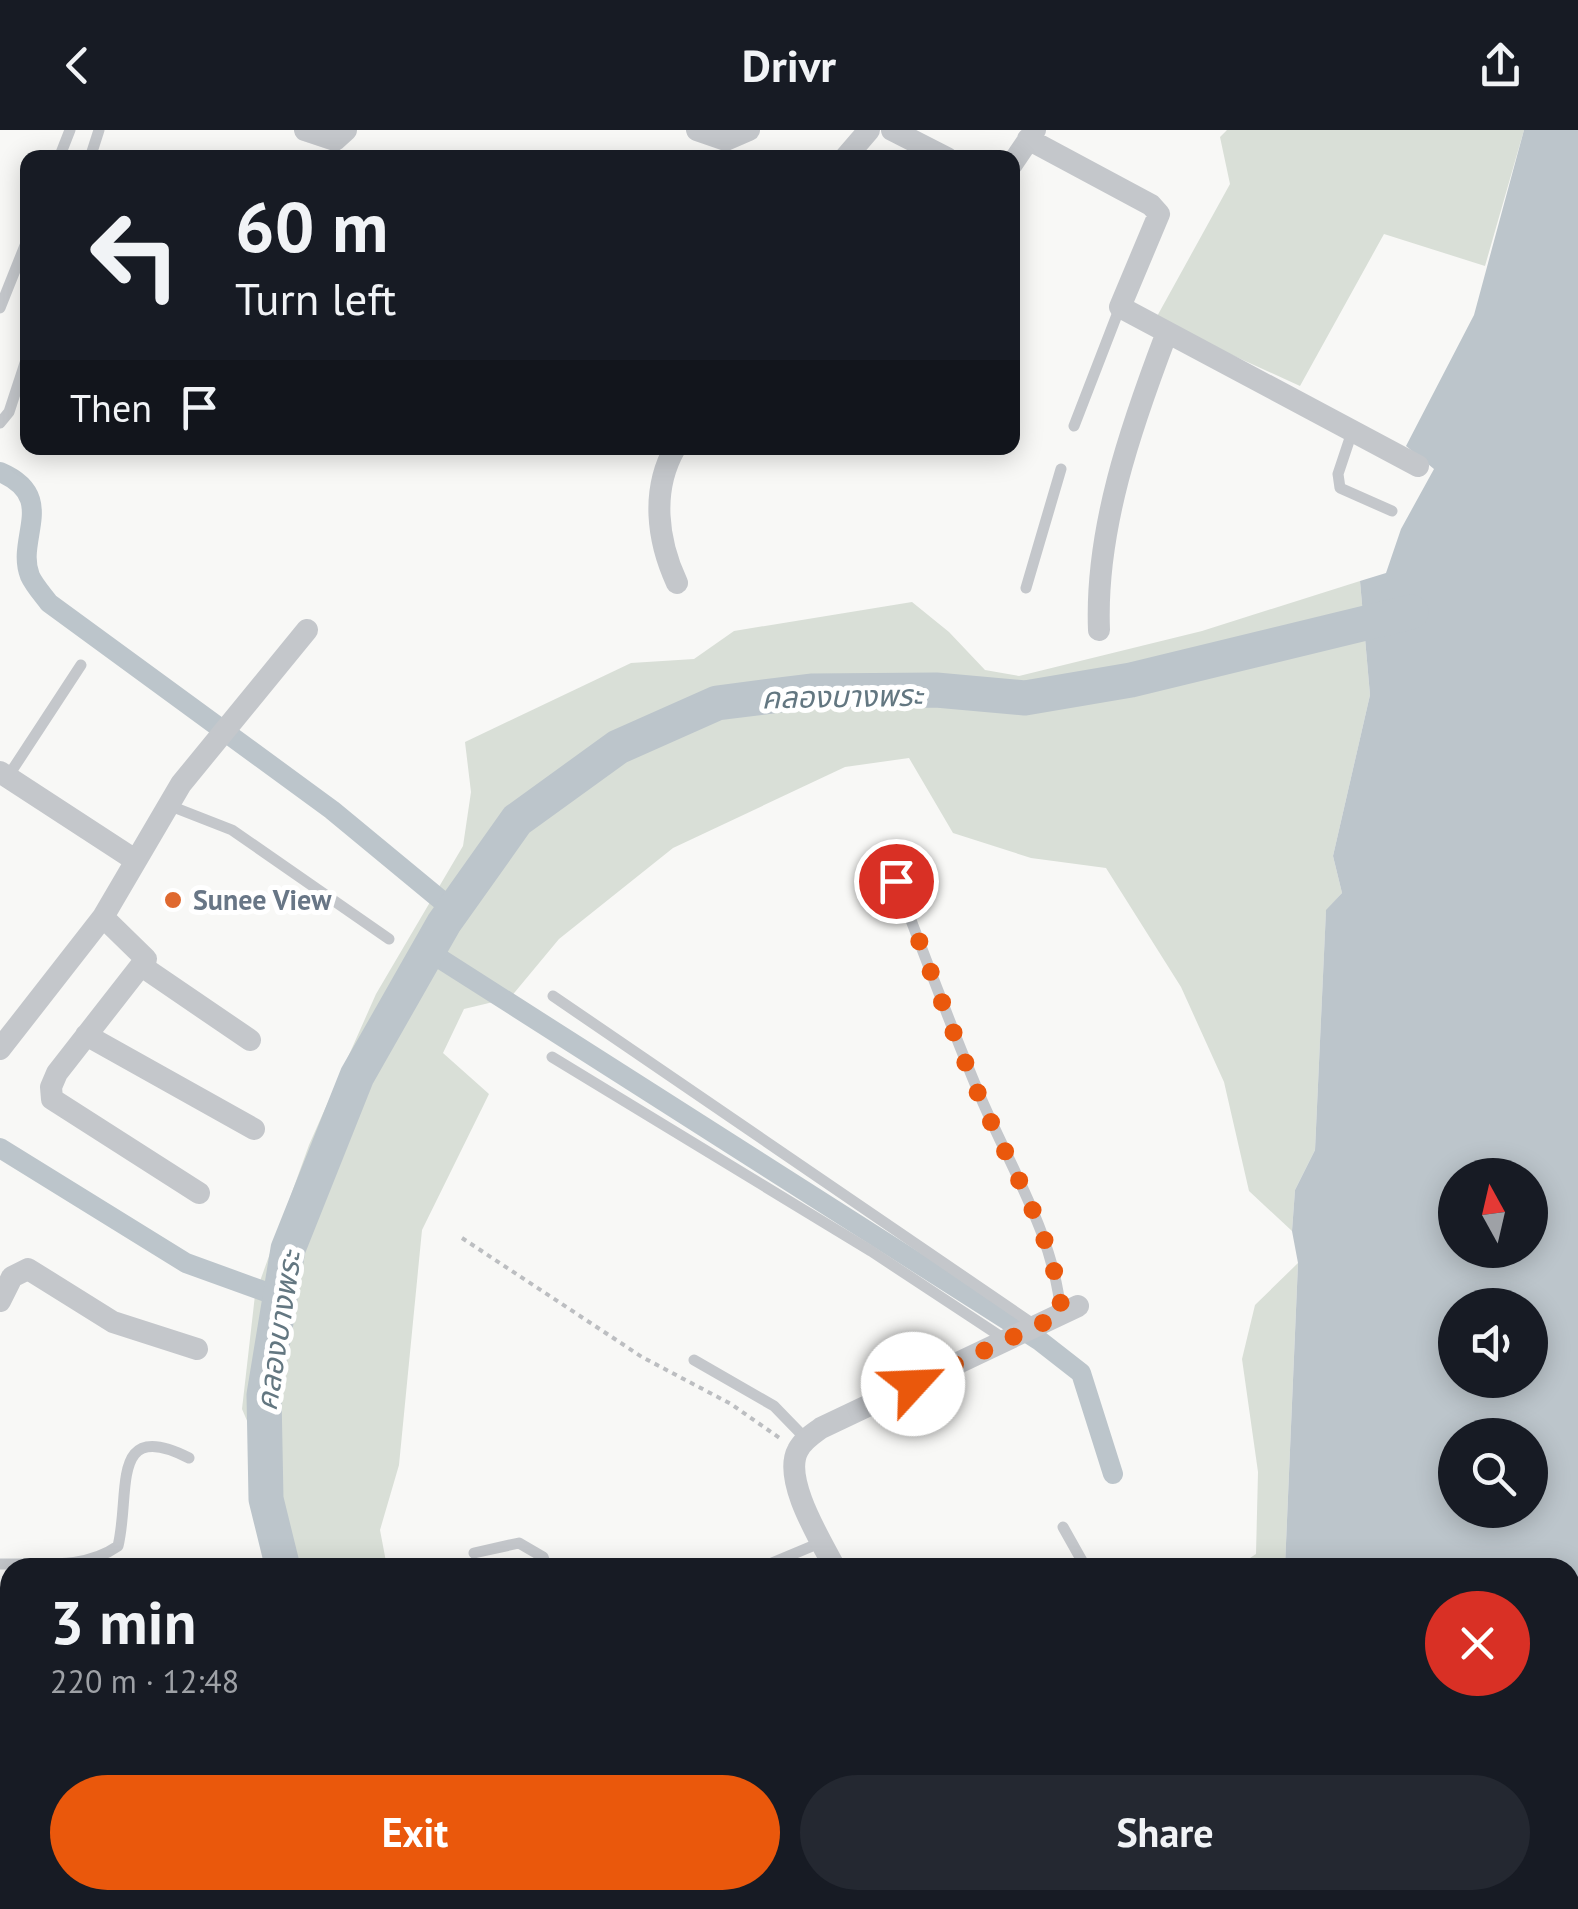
<!DOCTYPE html>
<html lang="en">
<head>
<meta charset="utf-8">
<style>
	body { margin:0; font-family:"PT Sans","Noto Sans Thai",sans-serif; background:#242831; color:#f1f3f6; height:100vh; display:flex; flex-direction:column; font-size:38px; white-space:nowrap }
	* { box-sizing:border-box; margin:0 }
	p { font-size:32px; color:#9ea1a6 }
	.icon { flex:none; width:55px; height:55px; fill:none; stroke:currentColor; stroke-width:2; stroke-linecap:round; stroke-linejoin:round }
	.map { position:relative; flex:1; overflow:hidden }
	.drawer { position:absolute; left:0px; top:1428px; width:1580px; height:352px; display:flex; flex-direction:column; background:#171b24; border-radius:30px 30px 0 0; box-shadow:0 5px 25px #0003 }
	.drawer>* { flex:none }
	.top-card { position:absolute; left:20px; top:20px; width:1000px; height:305px; border-radius:20px; box-shadow:0 5px 25px #0003; background:#171b24; color:#f1f3f6; overflow:hidden }
	.needle { width:65px; rotate:352deg }
	.tools { position:absolute; left:1438px; top:1028px; display:grid; gap:20px }
	.tools a { display:grid; place-items:center; width:110px; height:110px; border-radius:50%; background:#171b24; box-shadow:0 5px 25px #0003; font-size:50px }
	.pin { position:absolute; display:grid; place-items:center; width:85px; height:85px; color:#fff; margin:-42px; border:5px solid #fff; border-radius:50%; box-shadow:0 2px 10px #0007 }
	.me { position:absolute; width:110px; margin:-55px; rotate:65deg; stroke-linejoin:round; filter:drop-shadow(0 0 8px #0008) }
	.turn { display:flex; align-items:center; gap:35px; height:210px; padding:0 50px; font-size:45px }
	.turn .icon { width:130px; height:130px; stroke-width:2.5 }
	.turn b { display:block; font-size:70px; line-height:85px }
	.then { display:flex; align-items:center; height:95px; padding:0 50px; background:#0003; gap:20px; font-size:38px }
	.round { display:grid; place-items:center; flex:none; width:105px; height:105px; border-radius:52px; background:#242831 }
	.head { display:flex; align-items:center; justify-content:space-between; height:170px; padding:0 50px }
	h1 { font-size:60px; font-weight:700; line-height:75px }
	.primary-button { display:flex; gap:20px; margin-top:auto; padding:20px 50px }
	.primary-button a { flex:1; height:115px; border-radius:60px; background:#ea580c; color:#fff; font-size:40px; font-weight:700; line-height:115px; text-align:center }
	.primary-button a+a { background:#242831; color:#f1f3f6 }
	header { display:flex; justify-content:space-between; align-items:center; height:130px; padding:0 50px; background:#171b24; font-size:45px; font-weight:700 }
	.map>svg:first-child { display:block }
</style>
</head>
<body>
<header><svg class="icon" aria-label="back" viewBox="0 0 24 24"><path d="M15 5l-7 7 7 7"/></svg>Drivr<svg class="icon" aria-label="share" viewBox="0 0 24 24"><path d="M12 15V3M7 8l5-5 5 5M5 13v7h14v-7"/></svg></header>
<div class="map">
<svg width="1578" height="1779" viewBox="0 0 1578 1779">
	<rect width="100%" height="100%" fill="#f8f8f6"/>
	<path fill="#d9dfd7" d="M1227,0H1524L1485,136L1384,104L1300,256L1155,190L1230,54L1220,7Z
		M1360,451L1370,565L1333,726L1342,763L1326,781L1315,1020L1295,1060L1292,1101L1249,1061L1224,952L1181,857L1106,738L1031,728L953,703L909,628L845,637L673,718L559,809L510,868L464,879L443,923L489,964L422,1100L399,1335L380,1400L387,1437H294L275,1356L242,1279L255,1165L309,1015L376,864L463,716L471,662L465,612L631,533L694,529L734,501L912,472L949,502L985,540L1019,546L1202,501Z
		M1298,1133L1285,1437L1235,1438L1256,1424L1258,1342L1242,1229L1255,1175Z"/>
	<path fill="#bcc5cb" fill-rule="evenodd" d="M1524,0H1578V1779H1278L1277,1770H1570V1438L1285,1437L1298,1133L1292,1101L1295,1060L1315,1020L1326,780L1342,763L1333,726L1370,565L1360,451L1386,443L1401,399L1434,339L1406,316L1474,185ZM1455,1045H1530V1120H1455ZM1455,1175H1530V1250H1455ZM1455,1305H1530V1380H1455Z"/>
	<g fill="none" stroke-linecap="round" stroke-linejoin="round">
		<path stroke="#bcc5cb" stroke-width="20" d="M0,342C59,367 15,409 30,446C34,455 43,465 49,473L332,680L453,780
			M428,821L1040,1211L1081,1243L1113,1344
			M0,1018L186,1133L280,1167"/>
		<path stroke="#bcc5cb" stroke-width="35" d="M283,1438L266,1369L264,1265L288,1119L357,946L444,793L517,690L618,617L717,573L811,561L936,560L1025,568L1131,550L1411,482
			M337,1770L338,1779"/>
		<path stroke="#bcbec1" stroke-width="4" stroke-dasharray="5 5" stroke-linecap="butt" d="M462,1108L642,1227L731,1274L781,1309"/>
		<path stroke="#c4c7cb" stroke-width="11" d="M59,28L70,0
			M90,28L99,0
			M0,178L28,108
			M0,293L9,282L28,224
			M1074,296L1120,177
			M1352,302L1338,344L1340,358L1392,381
			M1026,458L1061,339
			M7,648L81,535
			M168,675L232,700L389,809
			M896,751C923,821 949,892 978,961C1008,1034 1054,1104 1061,1184
			M553,866L1036,1196
			M552,927L871,1121L1006,1210
			M694,1230L774,1276L806,1309
			M1063,1397L1086,1438
			M474,1423L519,1413L543,1427L547,1438
			M0,1434C41,1433 84,1440 118,1416C131,1363 109,1287 189,1328
			M760,1438L822,1412
			M0,1523H10"/>
		<path stroke="#c4c7cb" stroke-width="22" d="M305,0L335,10L346,0
			M697,0L726,10L749,0
			M892,0L947,28
			M1028,9L1151,75L1159,84L1120,177L1418,336
			M845,28L869,0
			M1012,34L1035,0
			M675,318C651,360 657,410 677,453
			M1099,500C1095,400 1131,297 1166,205
			M0,642L135,730
			M103,787L146,829L57,943L51,957L52,969L199,1063
			M143,837L250,910
			M86,905L254,999
			M0,919L103,787L181,654L307,500
			M0,1171L12,1147L28,1139L113,1192L197,1219
			M835,1438C821,1411 782,1349 798,1320C803,1310 813,1304 821,1298L1078,1176
			M0,1498H10
			M1004,1770L1005,1779"/>
	</g>
	<g fill="none" stroke-linecap="round" stroke-linejoin="round">
		<path stroke="#ea580c" stroke-width="18" stroke-dasharray="0 32.4" d="M896,751C924,821 948,892 977,961C1008,1034 1054,1104 1062,1184L913,1254"/>
	</g>
	<circle fill="#df692f" stroke="#fff" stroke-width="4" cx="173" cy="770" r="10"/>
	<g text-anchor="middle" stroke-width="10" stroke-linejoin="round" paint-order="stroke">
		<g font-size="28" font-weight="bold" fill="#687686" stroke="#fff" text-anchor="start">
			<text x="193" y="780">Sunee View</text>
		</g>
		<g font-size="30" font-style="italic" fill="#637781" stroke="#fff">
			<text transform="translate(842 567) rotate(-1)" y="10">คลองบางพระ</text>
			<text transform="translate(279 1201) rotate(-81)" y="10">คลองบางพระ</text>
		</g>
	</g>
</svg>
<div class="tools">
<a><svg class="needle" viewBox="-14 -14 28 28"><path d="M0-13l5 13h-10z" fill="#e53935"/><path d="M0 13l5-13h-10z" fill="#9ea1a6"/></svg></a>
<a><svg class="icon" aria-label="sound" viewBox="0 0 24 24"><path d="M4 9h4l5-4v14l-5-4H4zM17 9q2 3 0 6"/></svg></a>
<a><svg class="icon" aria-label="search" viewBox="0 0 24 24"><circle cx="10" cy="10" r="6"/><path d="M15 15l6 6"/></svg></a>
</div>
<div class="pin" style="left:896px;top:751px;background:#d93025"><svg class="icon" aria-label="arrive" viewBox="0 0 24 24"><path d="M6 21V4h12l-3 4 3 4H6"/></svg></div>
<svg class="me" style="left:913px;top:1254px" viewBox="-20 -20 40 40"><circle r="19" fill="#fff"/><path d="M0-13L10 11 0 6-10 11z" fill="#ea580c"/></svg>
<div class="top-card">
<div class="turn"><svg class="icon" aria-label="left" viewBox="0 0 24 24"><path d="M17 20v-9H6M10 6l-5 5 5 5"/></svg><div><b>60 m</b>Turn left</div></div>
<div class="then">Then<svg class="icon" aria-label="arrive" viewBox="0 0 24 24"><path d="M6 21V4h12l-3 4 3 4H6"/></svg></div>
</div>
<section class="drawer">
<div class="head"><div><h1>3 min</h1><p>220 m · 12:48</p></div><a class="round" style="background:#d93025;color:#fff"><svg class="icon" aria-label="close" viewBox="0 0 24 24"><path d="M6 6l12 12M18 6L6 18"/></svg></a></div>
<div class="primary-button"><a>Exit</a><a>Share</a></div>
</section>
</div>
</body>
</html>
